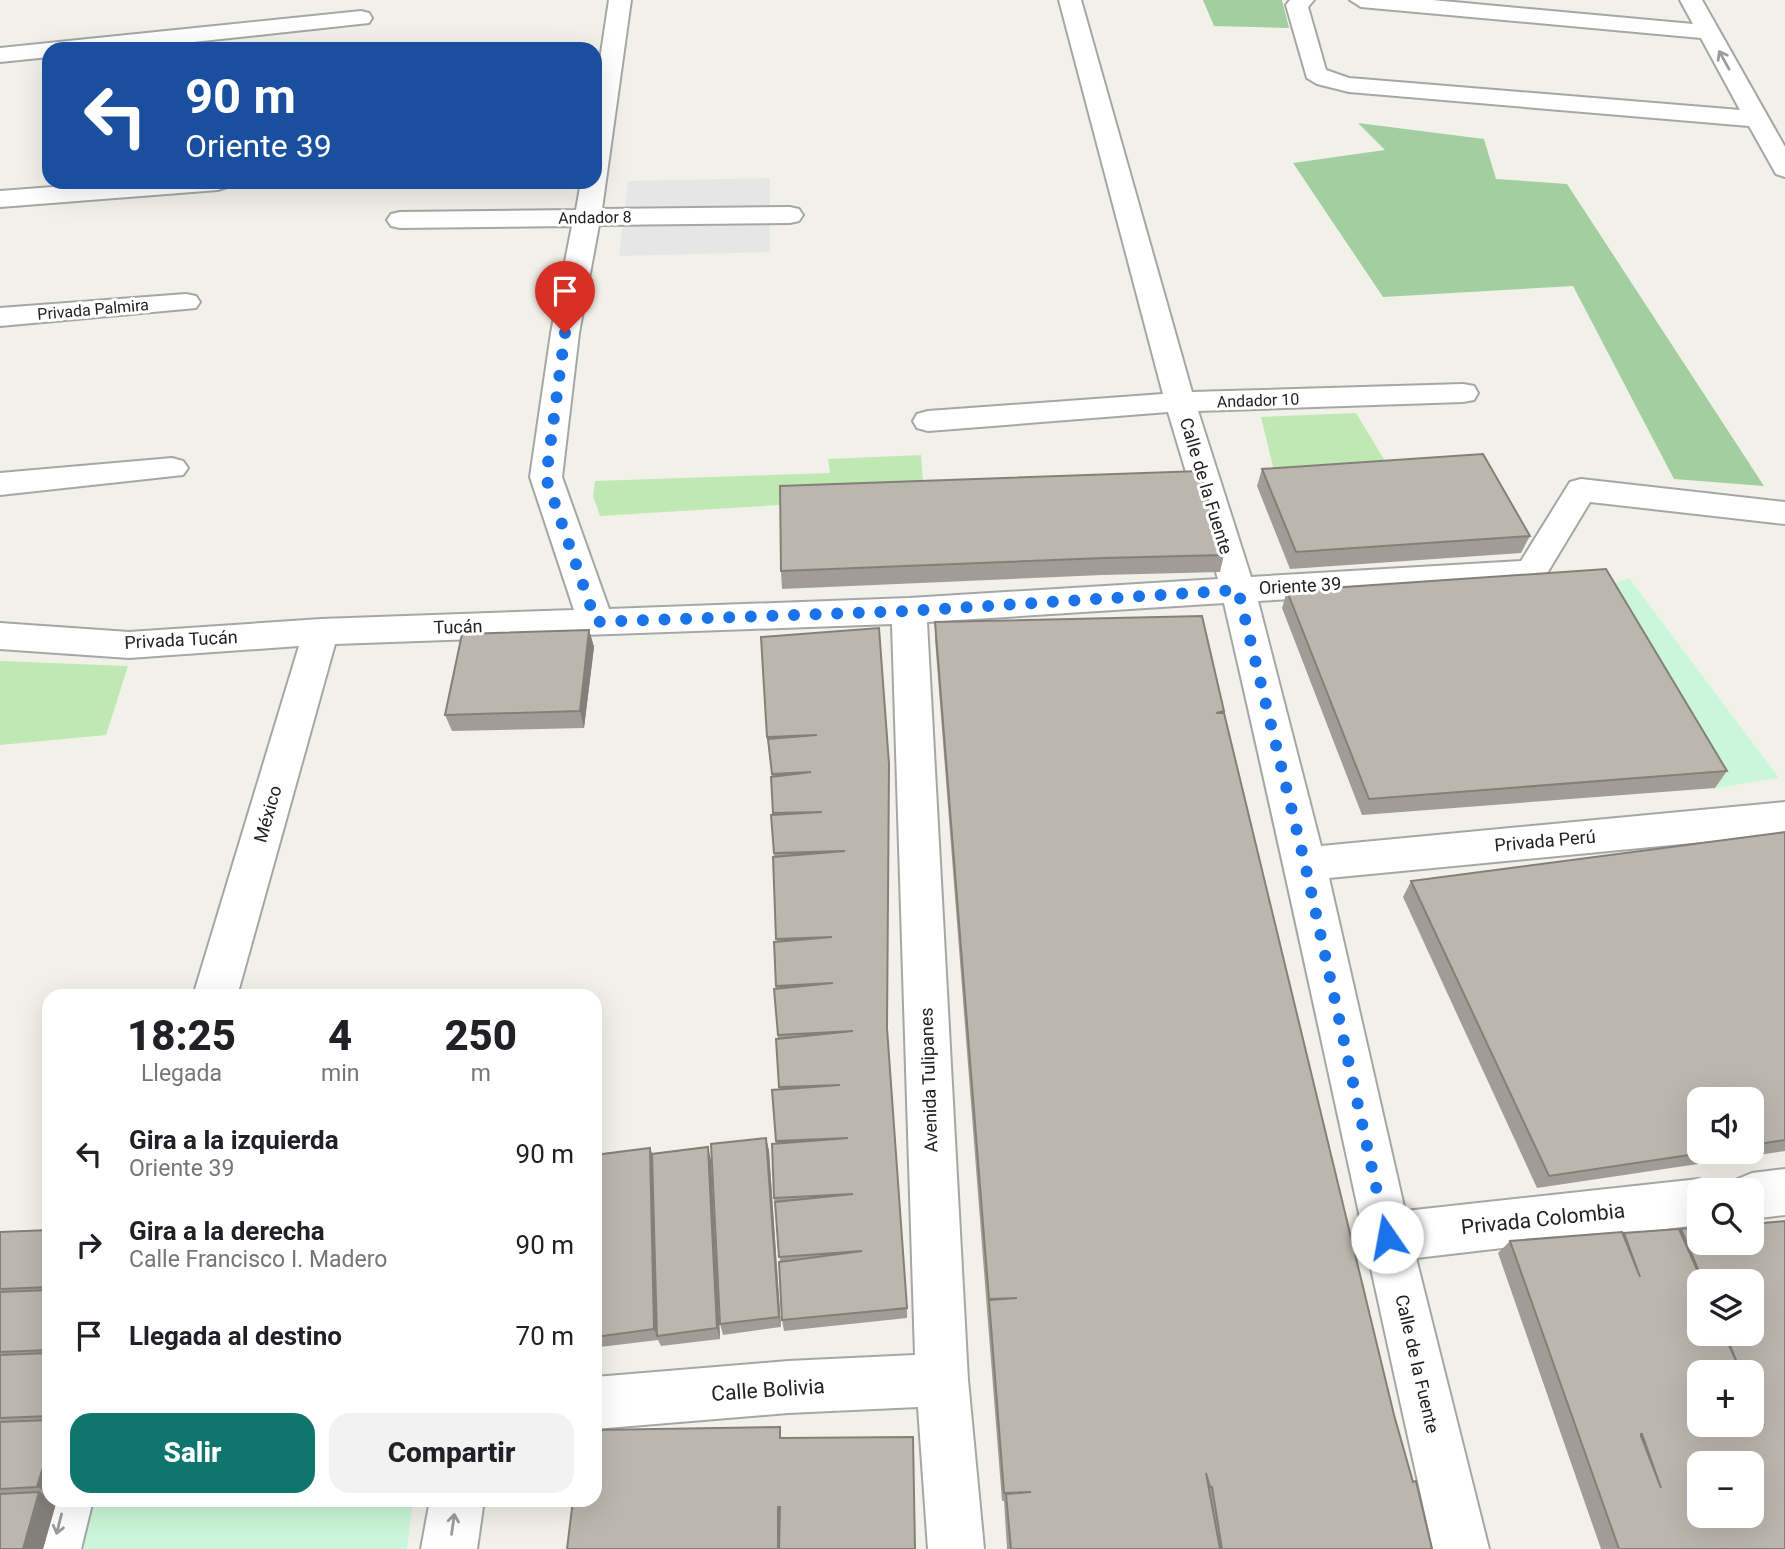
<!DOCTYPE html>
<html lang="es">
<head>
<meta charset="utf-8">
<style>
	body { margin:0; font-family:Roboto,sans-serif; background:#f2f2f2; color:#202124; height:100vh; display:flex; flex-direction:column; font-size:26px; white-space:nowrap }
	* { box-sizing:border-box; margin:0 }
	p { font-size:23px; color:#757577 }
	.icon { flex:none; width:38px; height:38px; fill:none; stroke:currentColor; stroke-width:2; stroke-linecap:round; stroke-linejoin:round }
	.map { position:relative; flex:1; overflow:hidden }
	.side { position:absolute; left:42px; top:989px; width:560px; height:518px; display:flex; flex-direction:column; background:#fff; border-radius:21px; box-shadow:0 7px 28px #0002 }
	.side>* { flex:none }
	.guide { position:absolute; left:42px; top:42px; width:560px; height:147px; border-radius:21px; box-shadow:0 7px 28px #0002; background:#1a4fa0; color:#fff; overflow:hidden }
	.buttons { position:absolute; left:1687px; top:1087px; display:grid; gap:14px }
	.buttons a { display:grid; place-items:center; width:77px; height:77px; border-radius:14px; background:#fff; box-shadow:0 7px 28px #0002; font-size:35px }
	.pin { position:absolute; display:grid; place-items:center; width:60px; height:60px; color:#fff; margin:-72px -30px; border-radius:50% 50% 50% 0; rotate:-45deg; box-shadow:0 0 7px #0007 }
	.pin .icon { rotate:45deg }
	.me { position:absolute; width:77px; margin:-38px; rotate:348deg; stroke-linejoin:round; filter:drop-shadow(0 0 5px #0008) }
	.turn { display:flex; align-items:center; gap:24px; height:147px; padding:0 28px; font-size:32px }
	.turn .icon { width:91px; height:91px; stroke-width:2.5 }
	.turn b { display:block; font-size:49px; line-height:60px }
	.eta { display:flex; justify-content:space-evenly; align-items:center; height:119px; text-align:center }
	.eta b { font-size:42px; font-weight:800; line-height:49px }
	.action { display:flex; gap:14px; margin-top:auto; padding:14px 28px }
	.action a { flex:1; height:80px; border-radius:21px; background:#0f766e; color:#fff; font-size:28px; font-weight:800; line-height:80px; text-align:center }
	.action a+a { background:#f2f2f2; color:#202124 }
	ul { padding:0; list-style:none }
	li { display:flex; align-items:center; gap:21px; height:91px; padding:0 28px }
	li div { flex:1 }
	li b { display:block; font-size:26px }
	li em { font-style:normal }
	.map>svg:first-child { display:block }
</style>
</head>
<body>
<div class="map">
<svg width="1785" height="1549" viewBox="0 0 1785 1549">
	<rect width="100%" height="100%" fill="#f1f1e9"/>
	<path fill="#c0e8b3" d="M1356,413L1394,476L1277,483L1261,417Z
		M921,455L924,496L600,516L593,496L595,481L830,473L828,459Z
		M0,661L128,666L106,735L0,745Z"/>
	<path fill="#a2cea0" d="M1203,0H1282L1289,28L1214,26Z
		M1358,123L1484,139L1496,179L1567,184L1764,486L1674,479L1573,286L1383,297L1293,163L1385,150Z"/>
	<path fill="#caf7d9" d="M1629,578L1779,778L1715,788L1600,589Z
		M141,1500H413L407,1549H80L90,1505Z"/>
	<path fill="#e6e6e6" d="M770,178V252L619,256L628,181Z"/>
	<g fill="none" stroke-linecap="round" stroke-linejoin="round">
		<defs>
			<path id="minor" d="M609,0H631L602,209L790,207L799,209L803,215L799,221L790,223L599,225L579,333L562,477L609,609L909,598L1218,579L1168,412L928,431L917,428L913,421L917,414L928,411L1163,394L1059,0H1081L1192,392L1463,384L1474,386L1478,393L1474,400L1463,402L1198,411L1251,577L1521,561L1570,482L1581,479L1785,502V524L1590,502L1543,580L1531,584L1258,601L1321,846L1785,802V834L1329,878L1405,1211L1699,1179L1716,1186L1718,1190H1699V1225L1416,1258L1489,1549H1433C1362,1234 1297,918 1224,603L927,622L968,1380L984,1549H928L918,1407L788,1413L595,1429V1377L788,1361L915,1355L892,624L335,644L237,996H193L299,646L129,658L0,649V623L129,632L321,619L574,610L530,477L551,333L572,226L400,228L391,226L387,220L391,214L400,212L576,210L581,182H595V93Z
				M1290,0H1314L1308,7L1326,70L1349,78L1740,110L1701,38L1361,7L1350,0H1432L1693,24L1680,0H1702L1785,147V177L1776,174L1749,126L1349,92L1317,84L1307,78L1286,5Z
				M361,11L369,13L372,18L369,23L128,49H49V57L0,62V48Z
				M119,182H231L227,187L218,190L0,207V191Z
				M186,294L196,296L200,302L196,308L0,326V308Z
				M172,458L183,461L188,468L183,475L0,495V473Z
				M1785,1169V1215L1752,1219V1190H1731L1735,1180L1752,1173Z
				M49,1480V1500H93L81,1549H25L39,1500Z
				M430,1500H484L477,1549H421Z"/>
		</defs>
		<use href="#minor" stroke="#a6a6a6" stroke-width="4"/>
		<use href="#minor" fill="#fff" fill-rule="evenodd"/>
	</g>
	<path fill="#a19d96" fill-rule="evenodd" d="M1262,469L1530,536L1521,553L1290,569L1257,486Z
		M780,486L1224,555L1220,572L1102,575L782,589L781,571Z
		M1287,591L1727,771L1715,788L1362,815L1282,608Z
		M935,622L1224,713L1394,1415L1432,1549H1007L1004,1501H1002L987,1310L935,639Z
		M879,628L887,1030L907,1308V1318L784,1331L782,1320L780,1261L774,1198L776,1144L772,1090H779L776,1039H778L774,942H777L773,857L774,856L771,815H774L771,777H772L767,737Z
		M589,630L594,647L584,728L452,731L445,715Z
		M1785,832V1151L1537,1188L1403,897L1411,881ZM1752,1099V1152H1699Z
		M766,1138L769,1151L781,1327L723,1335L720,1324Z
		M652,1154L711,1160L720,1339L661,1346L658,1340L600,1347L598,1344V1346H595V1155Z
		M1785,1221V1549H1601L1498,1253L1510,1241L1623,1234L1624,1233L1681,1229ZM1699,1281H1752L1699,1334Z
		M49,1230L48,1496L49,1500H57L43,1549H0V1232Z"/>
	<path fill="#83807a" d="M589,630L594,647L584,728L580,711Z
		M766,1138L769,1151L781,1327L779,1317Z
		M708,1147L711,1160L720,1339L717,1328Z
		M650,1148L655,1161L657,1336L654,1329Z
		M49,1447V1493L37,1487Z
		M39,1492L49,1496V1500H57L43,1549H23Z
		M778,1507L780,1514L781,1549H778Z"/>
	<path fill="#bbb7af" stroke="#83807a" stroke-width="2" fill-rule="evenodd" d="M1483,454L1530,536L1296,552L1262,469Z
		M1200,471L1224,555L1104,558L781,571L780,486Z
		M1606,569L1727,771L1369,799L1287,591Z
		M1202,616L1224,711L1216,713H1224L1394,1415L1413,1482L1416,1481L1432,1549H1222L1212,1487H1210L1206,1473L1220,1549H1011L1006,1494L1031,1492L1004,1493L989,1300L1017,1298L989,1299L935,622Z
		M879,628L889,764L887,1028L907,1308L782,1320L779,1262L862,1251L779,1257L775,1202L853,1194L774,1198L772,1144L848,1138L776,1141L772,1090L840,1085L779,1087L776,1039L853,1031L778,1035L774,989L833,983L776,986L774,942L832,937L776,939L773,857L845,851L774,853L771,815L822,812L773,813L771,777L811,772L772,774L768,739L817,735L767,737L761,637Z
		M589,630L580,711L445,715L462,634Z
		M1785,832V1140L1752,1145V1099H1699V1152H1709L1549,1176L1411,881Z
		M766,1138L779,1317L720,1324L711,1144Z
		M708,1147L717,1328L657,1336L652,1154Z
		M650,1148L654,1329L595,1337V1155Z
		M1785,1221V1549H1619L1510,1241L1622,1232L1640,1277L1624,1233L1679,1229L1702,1281H1699V1334H1724L1741,1372H1699V1424H1752V1398L1764,1426L1752,1397V1372H1741L1725,1334H1752V1281H1703L1681,1229L1699,1227V1242H1752V1224ZM1641,1434H1642L1661,1488L1641,1436ZM1699,1463H1752V1516H1699Z
		M49,1230V1287L0,1289V1232Z
		M49,1290V1350L0,1352V1292Z
		M49,1353V1416L0,1418V1355Z
		M49,1420V1447L37,1487L0,1489V1422Z
		M780,1427V1438L913,1437L915,1549H779L780,1507H778V1549H567L573,1500H595V1430Z
		M39,1492L23,1549H0V1494Z"/>
	<defs><path id="oneway-shaft" d="M-6 0H5M1.5-3L5.5 0L1.5 3" fill="none" stroke-width="1.6" stroke-linecap="round" stroke-linejoin="round" transform="scale(1.75)"/></defs>
	<g stroke="#9c9c9c">
		<use href="#oneway-shaft" transform="translate(1724 60) rotate(-119)"/>
		<use href="#oneway-shaft" transform="translate(59 1524) rotate(104)"/>
		<use href="#oneway-shaft" transform="translate(453 1524) rotate(-82)"/>
	</g>
	<g fill="none" stroke-linecap="round" stroke-linejoin="round">
		<path stroke="#1a73e8" stroke-width="12" stroke-dasharray="0 21.6" d="M565,333L546,478L596,622L909,611L1238,590L1305,864L1387,1237"/>
	</g>
	<g text-anchor="middle" stroke-width="6" stroke-linejoin="round" paint-order="stroke">
		<g font-size="16" fill="#222" stroke="#fff">
			<text transform="translate(595 217) rotate(-1)" y="6">Andador 8</text>
			<text transform="translate(93 309) rotate(-5)" y="6">Privada Palmira</text>
			<text transform="translate(1258 400) rotate(-2)" y="6">Andador 10</text>
		</g>
		<g font-size="18" fill="#222" stroke="#fff">
			<text transform="translate(1206 486) rotate(73)" y="6">Calle de la Fuente</text>
			<text transform="translate(1300 586) rotate(-3)" y="6">Oriente 39</text>
			<text transform="translate(458 627) rotate(-2)" y="6">Tucán</text>
			<text transform="translate(181 640) rotate(-3)" y="6">Privada Tucán</text>
			<text transform="translate(268 814) rotate(-74)" y="6">México</text>
			<text transform="translate(1545 841) rotate(-5)" y="6">Privada Perú</text>
			<text transform="translate(929 1080) rotate(-92)" y="6">Avenida Tulipanes</text>
			<text transform="translate(1417 1364) rotate(77)" y="6">Calle de la Fuente</text>
		</g>
		<g font-size="21" fill="#222" stroke="#fff">
			<text transform="translate(1543 1219) rotate(-6)" y="7">Privada Colombia</text>
			<text transform="translate(768 1390) rotate(-4)" y="7">Calle Bolivia</text>
		</g>
	</g>
</svg>
<div class="buttons">
<a><svg class="icon" aria-label="sound" viewBox="0 0 24 24"><path d="M4 9h4l5-4v14l-5-4H4zM17 9q2 3 0 6"/></svg></a>
<a><svg class="icon" aria-label="search" viewBox="0 0 24 24"><circle cx="10" cy="10" r="6"/><path d="M15 15l6 6"/></svg></a>
<a><svg class="icon" aria-label="layers" viewBox="0 0 24 24"><path d="M12 4l9 5-9 5-9-5zM3 14l9 5 9-5"/></svg></a>
<a>+</a>
<a>−</a>
</div>
<div class="pin" style="left:565px;top:333px;background:#d93025"><svg class="icon" aria-label="arrive" viewBox="0 0 24 24"><path d="M6 21V4h12l-3 4 3 4H6"/></svg></div>
<svg class="me" style="left:1387px;top:1237px" viewBox="-20 -20 40 40"><circle r="19" fill="#fff"/><path d="M0-13L10 11 0 6-10 11z" fill="#1a73e8"/></svg>
<div class="guide">
<div class="turn"><svg class="icon" aria-label="left" viewBox="0 0 24 24"><path d="M17 20v-9H6M10 6l-5 5 5 5"/></svg><div><b>90 m</b>Oriente 39</div></div>
</div>
<section class="side">
<div class="eta">
<div><b>18:25</b><p>Llegada</p></div>
<div><b>4</b><p>min</p></div>
<div><b>250</b><p>m</p></div>
</div>
<ul>
<li><svg class="icon" aria-label="left" viewBox="0 0 24 24"><path d="M17 20v-9H6M10 6l-5 5 5 5"/></svg><div><b>Gira a la izquierda</b><p>Oriente 39</p></div><em>90 m</em></li>
<li><svg class="icon" aria-label="right" viewBox="0 0 24 24"><path d="M7 20v-9h11M14 6l5 5-5 5"/></svg><div><b>Gira a la derecha</b><p>Calle Francisco I. Madero</p></div><em>90 m</em></li>
<li><svg class="icon" aria-label="arrive" viewBox="0 0 24 24"><path d="M6 21V4h12l-3 4 3 4H6"/></svg><div><b>Llegada al destino</b></div><em>70 m</em></li>
</ul>
<div class="action"><a>Salir</a><a>Compartir</a></div>
</section>
</div>
</body>
</html>
